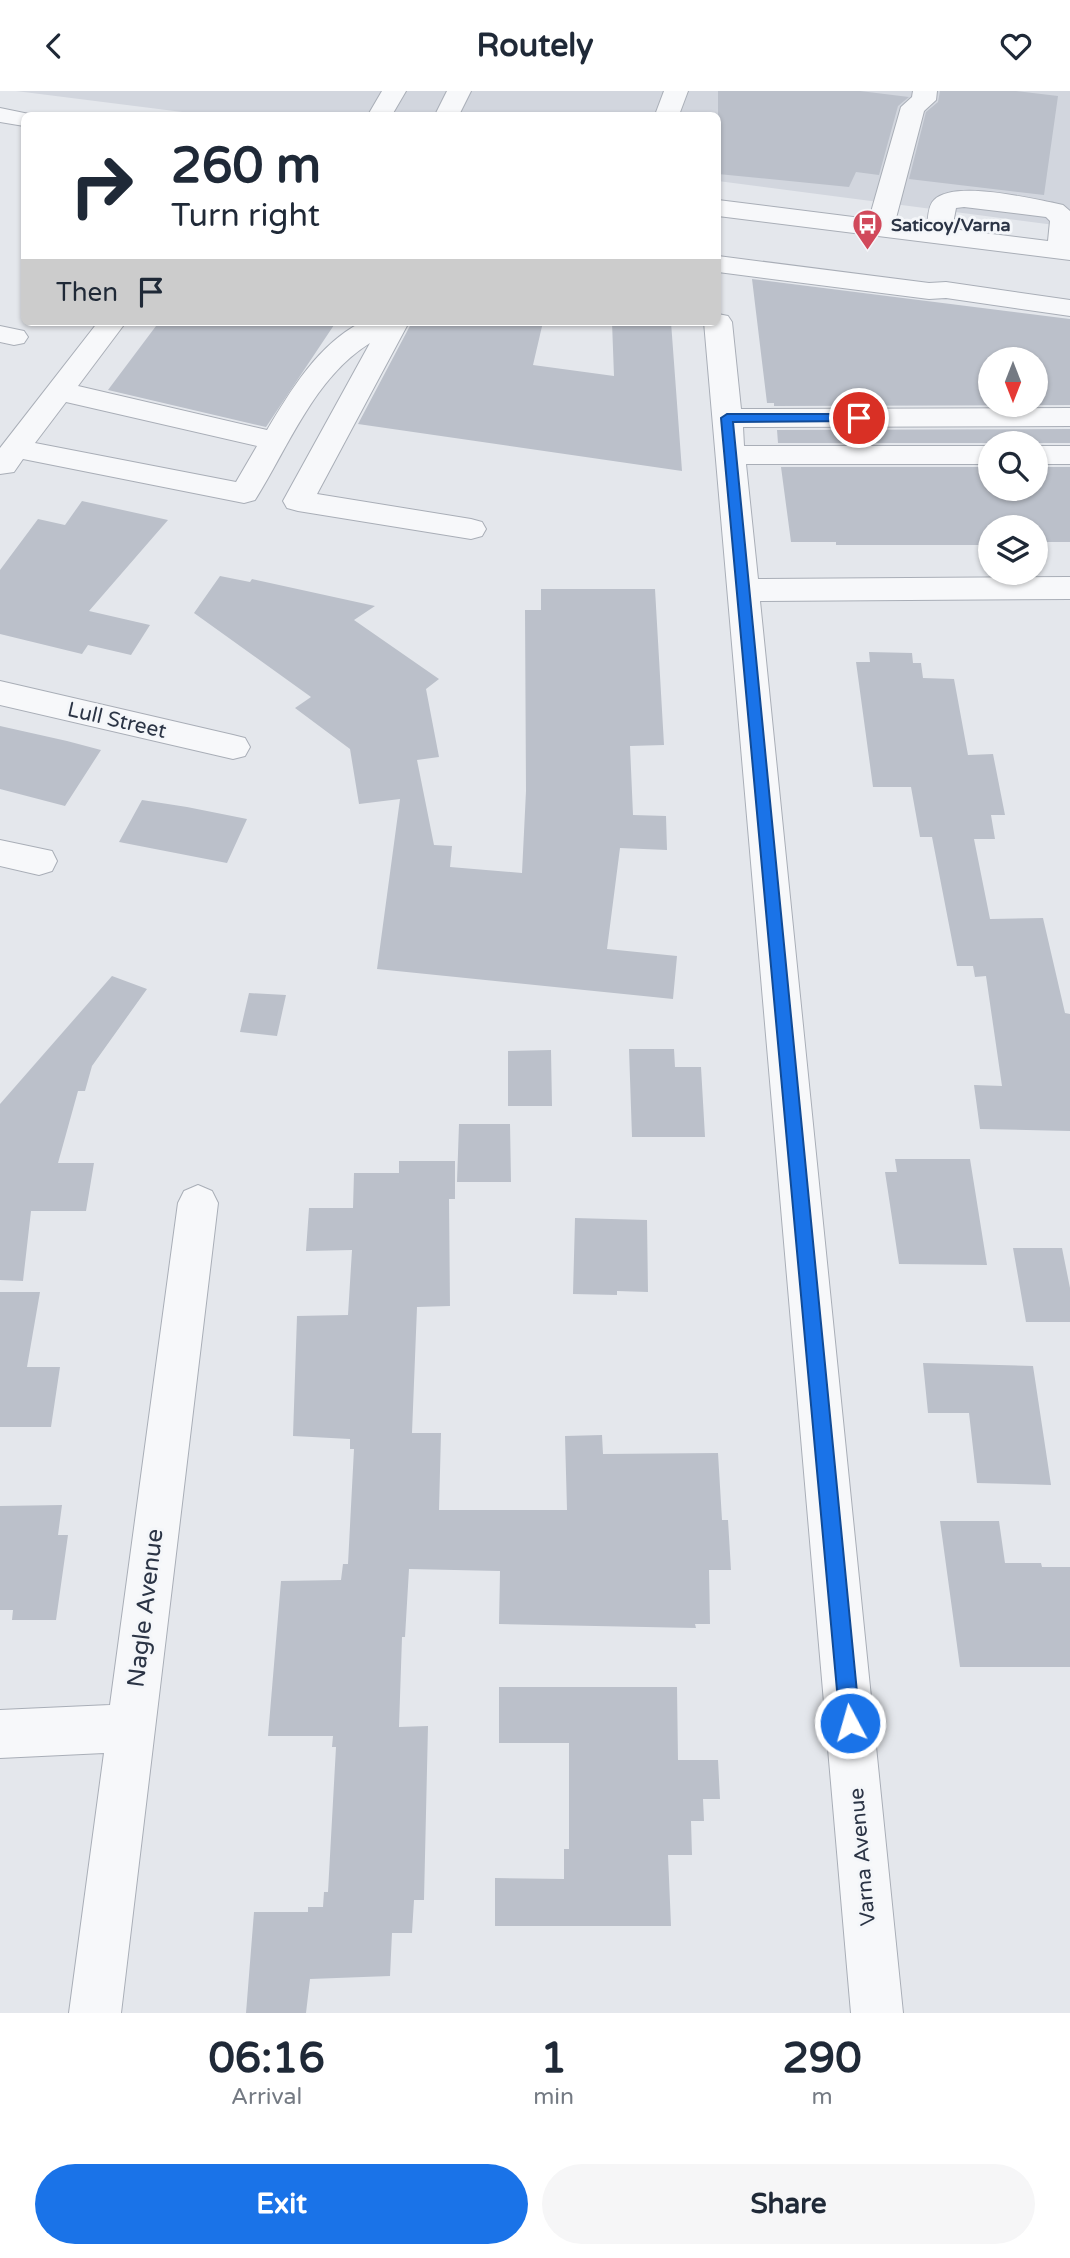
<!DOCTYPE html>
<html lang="en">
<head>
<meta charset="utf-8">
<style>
	body { margin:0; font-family:"Varela Round",sans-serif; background:#f6f6f7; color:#1f2937; height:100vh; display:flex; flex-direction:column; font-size:26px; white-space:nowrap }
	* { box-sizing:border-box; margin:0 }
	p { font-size:23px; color:#747a83 }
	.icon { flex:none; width:38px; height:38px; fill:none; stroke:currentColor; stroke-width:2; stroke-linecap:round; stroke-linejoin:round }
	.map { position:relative; height:1922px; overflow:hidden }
	.details { display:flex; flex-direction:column; background:#fff; flex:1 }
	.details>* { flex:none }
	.guide { position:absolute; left:21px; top:21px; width:700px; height:214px; border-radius:10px; box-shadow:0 2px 5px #0004; background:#fff; color:#1f2937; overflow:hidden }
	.needle { width:46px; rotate:180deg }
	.tools { position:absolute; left:978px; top:256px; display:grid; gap:14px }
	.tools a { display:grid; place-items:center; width:70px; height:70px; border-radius:50%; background:#fff; box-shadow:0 2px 5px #0004; font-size:35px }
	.pin { position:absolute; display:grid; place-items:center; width:60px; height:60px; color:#fff; margin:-30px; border:4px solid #fff; border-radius:50%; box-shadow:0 2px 7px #0007 }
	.me { position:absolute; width:77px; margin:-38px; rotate:354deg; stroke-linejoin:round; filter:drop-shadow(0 0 5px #0008) }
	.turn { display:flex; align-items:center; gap:24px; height:147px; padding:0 35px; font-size:32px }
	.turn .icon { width:91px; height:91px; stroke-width:2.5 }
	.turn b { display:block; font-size:49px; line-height:60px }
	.then { display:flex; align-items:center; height:66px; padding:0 35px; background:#0003; gap:14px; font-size:26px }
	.eta { display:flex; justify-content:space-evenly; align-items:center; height:119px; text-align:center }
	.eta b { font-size:42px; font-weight:800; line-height:49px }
	.action { display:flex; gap:14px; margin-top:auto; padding:14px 35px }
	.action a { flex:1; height:80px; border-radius:42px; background:#1a73e8; color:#fff; font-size:28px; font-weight:800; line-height:80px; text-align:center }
	.action a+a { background:#f6f6f7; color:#1f2937 }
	header { display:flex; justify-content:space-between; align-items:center; height:91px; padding:0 35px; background:#fff; font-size:32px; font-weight:800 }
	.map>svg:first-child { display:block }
</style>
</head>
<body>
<header><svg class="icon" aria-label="back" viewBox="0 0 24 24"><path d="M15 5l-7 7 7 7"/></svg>Routely<svg class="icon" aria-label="heart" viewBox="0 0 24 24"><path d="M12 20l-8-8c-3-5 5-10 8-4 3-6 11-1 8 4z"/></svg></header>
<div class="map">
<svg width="1070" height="1922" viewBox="0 0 1070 1922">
	<rect width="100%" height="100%" fill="#e4e7ec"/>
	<path fill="#d2d6de" d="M16,0H1070V136L718,90V24H206Z"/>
	<path fill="#bbc0ca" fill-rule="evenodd" d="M718,0H860L909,6L898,15L879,84L856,81L849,96L718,83Z
		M940,0H1016L1058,5L1044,104L909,88L926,21L938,11Z
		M752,188L1070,228V314L774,315V312H767ZM990,268H1036V313H990Z
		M159,231H336L266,336L108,299Z
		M412,231H543L533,274L614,285L612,231H671L682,380L358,333Z
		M1070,338V352H778L777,339Z
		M990,376V397H1036V376H1070V451H1036V436H990V454H836V451H791L781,376Z
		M82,410L168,429L89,520L150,534L131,564L88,554L82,563L0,543V479L38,428L65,434Z
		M220,485L250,491L252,488L375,515L354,529L439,588L426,598L439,666L417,669L434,754L452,755L450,776L522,782L526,700L525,519H541V498H655L664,654L630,655L633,724L666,725L667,759L620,757L607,858L677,865L673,908L377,878L400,708L359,713L350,658L295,617L311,606L194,522Z
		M869,561L912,562L913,572H921L923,587L954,588L968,664L993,663L1005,724H991L995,748H974L990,828L1043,827L1065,922L1070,923V1040L980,1038L974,994L1002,995L986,885L975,886L973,875H957L932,746H920L911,696H873L856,571H870Z
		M0,635L67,650L101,659L65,715L0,698Z
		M142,709L187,716L247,728L227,772L119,751Z
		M112,885L147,898L92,975L85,1000H78L58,1072H94L86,1120H31L23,1190L0,1189V1013Z
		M249,902L286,904L277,945L240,941Z
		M629,958H674L675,976H701L705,1046H632Z
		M551,959L552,1015H508V960Z
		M459,1033H510L511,1091H457Z
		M895,1068H970L987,1174L899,1173L885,1081H897Z
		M399,1070H455V1108H449L450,1215L417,1216L412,1342H441L439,1419H567L565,1345L602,1344L603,1363L718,1362L722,1429H728L731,1479H709L710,1533H695L696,1537L499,1533L500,1480L409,1478L405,1546H402L399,1636L428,1635L424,1809H414L412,1842H392L390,1885L310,1888L306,1922H246L254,1821H308V1816H323L324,1801H328L336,1656H332L333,1645H268L281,1490L341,1489L343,1473H348L354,1358H350V1348L293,1345L297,1225L348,1224L352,1159L306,1160L309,1117H353L354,1082H399Z
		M575,1127L647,1129L648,1201L617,1200V1204L573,1203Z
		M1013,1157H1062L1070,1197V1231H1026Z
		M0,1201H40L27,1276H60L51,1336H0Z
		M923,1272L1033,1275L1051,1394L977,1392L969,1322H928Z
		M62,1414L58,1444H68L56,1529H12L13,1519H0V1415Z
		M940,1430H999L1005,1472H1041L1042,1476H1070V1576H960Z
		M499,1596H677L678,1669H718L720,1708H703L704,1730H691L692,1764H668L671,1835H495V1787L564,1788V1758H569V1652H499Z"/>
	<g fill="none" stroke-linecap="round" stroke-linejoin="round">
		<defs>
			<path id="minor" d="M382,0H406L392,24H368Z
				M447,0H471L459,24H435Z
				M664,0H688L679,24H655Z
				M913,0H937L936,9L924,20L895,131L927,135C928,128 928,114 934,109C954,89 1028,107 1054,112L1063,114L1070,120V169L718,125V109L869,128L901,16L912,6ZM964,116L1046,126L1050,130L1048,150L952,138L956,117Z
				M0,17L34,24H24V35L0,31Z
				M718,165L929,192L946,191L1070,209V225L946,207L929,208L718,181Z
				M718,223L728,225L732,231L741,318L1070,317V335L743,336L744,355H990V373H746L758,488L1070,486V508L760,510L903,1922H851L704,231H718Z
				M98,231H126L78,295L267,339C291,299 317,255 360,232C368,228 398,231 409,231L317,403L471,428L482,431L486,438L482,445L471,448L298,420L287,417L283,410L370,252C314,287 289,355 255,409L244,412L23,368L14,381L0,383V357ZM66,311L257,355L236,391L35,352Z
				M0,235L24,240L28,246L24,252L14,254L0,251Z
				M1036,355H1070V373H1036Z
				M0,590L233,644L245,647L250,656L245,665L233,668L0,614Z
				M0,749L52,760L57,770L52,780L39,784L0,775Z
				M198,1094L212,1100L218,1112L121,1922H69L104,1662L0,1667V1619L110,1614L178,1112L184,1100Z"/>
		</defs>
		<use href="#minor" stroke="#a9aeb7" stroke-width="2"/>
		<use href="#minor" fill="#f7f8fa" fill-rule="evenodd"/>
	</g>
	<path fill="#1a73e8" stroke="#114b97" stroke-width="2" d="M727,323H859L865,327L859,330L733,331L860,1632L857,1639L850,1642L843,1639L840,1632L721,327Z"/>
	<defs>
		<symbol id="bus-pin" viewBox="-11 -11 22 30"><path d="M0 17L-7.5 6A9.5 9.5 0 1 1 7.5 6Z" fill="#d1495b" stroke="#f4f6f9"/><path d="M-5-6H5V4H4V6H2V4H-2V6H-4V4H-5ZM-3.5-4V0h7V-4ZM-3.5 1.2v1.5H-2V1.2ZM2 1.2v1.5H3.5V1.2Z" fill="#fff"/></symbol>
	</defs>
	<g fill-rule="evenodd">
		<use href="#bus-pin" x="850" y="116" width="35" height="47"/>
	</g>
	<g text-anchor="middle" stroke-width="6" stroke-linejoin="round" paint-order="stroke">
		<g font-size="18" font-weight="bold" fill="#2b3445" stroke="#f4f6f9" text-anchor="start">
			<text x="891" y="140">Saticoy/Varna</text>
		</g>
		<g font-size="21" fill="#2b3445" stroke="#f4f6f9">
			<text transform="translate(117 629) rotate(13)" y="7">Lull Street</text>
			<text transform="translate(862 1766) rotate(-95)" y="7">Varna Avenue</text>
		</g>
		<g font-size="24" fill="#2b3445" stroke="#f4f6f9">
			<text transform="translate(145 1517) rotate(-83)" y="8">Nagle Avenue</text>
		</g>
	</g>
</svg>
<div class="tools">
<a><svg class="needle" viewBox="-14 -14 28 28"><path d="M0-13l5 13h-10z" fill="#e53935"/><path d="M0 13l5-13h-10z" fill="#747a83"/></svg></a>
<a><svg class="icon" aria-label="search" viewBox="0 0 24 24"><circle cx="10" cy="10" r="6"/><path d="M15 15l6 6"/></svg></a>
<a><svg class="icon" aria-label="layers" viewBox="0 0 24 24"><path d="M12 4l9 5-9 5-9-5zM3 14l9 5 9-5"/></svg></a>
</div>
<div class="pin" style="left:859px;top:327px;background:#d93025"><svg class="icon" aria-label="arrive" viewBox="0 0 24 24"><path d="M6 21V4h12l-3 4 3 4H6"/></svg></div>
<svg class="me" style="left:850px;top:1632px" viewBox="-20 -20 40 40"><circle r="17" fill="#1a73e8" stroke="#fff" stroke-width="3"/><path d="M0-11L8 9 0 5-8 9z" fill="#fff"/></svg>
<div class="guide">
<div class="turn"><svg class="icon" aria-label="right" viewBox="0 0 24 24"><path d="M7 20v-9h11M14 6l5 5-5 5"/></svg><div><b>260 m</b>Turn right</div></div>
<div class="then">Then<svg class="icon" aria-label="arrive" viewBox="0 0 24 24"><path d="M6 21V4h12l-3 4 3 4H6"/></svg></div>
</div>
</div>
<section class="details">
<div class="eta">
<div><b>06:16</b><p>Arrival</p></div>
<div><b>1</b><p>min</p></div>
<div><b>290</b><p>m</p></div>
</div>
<div class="action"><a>Exit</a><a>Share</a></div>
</section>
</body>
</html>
